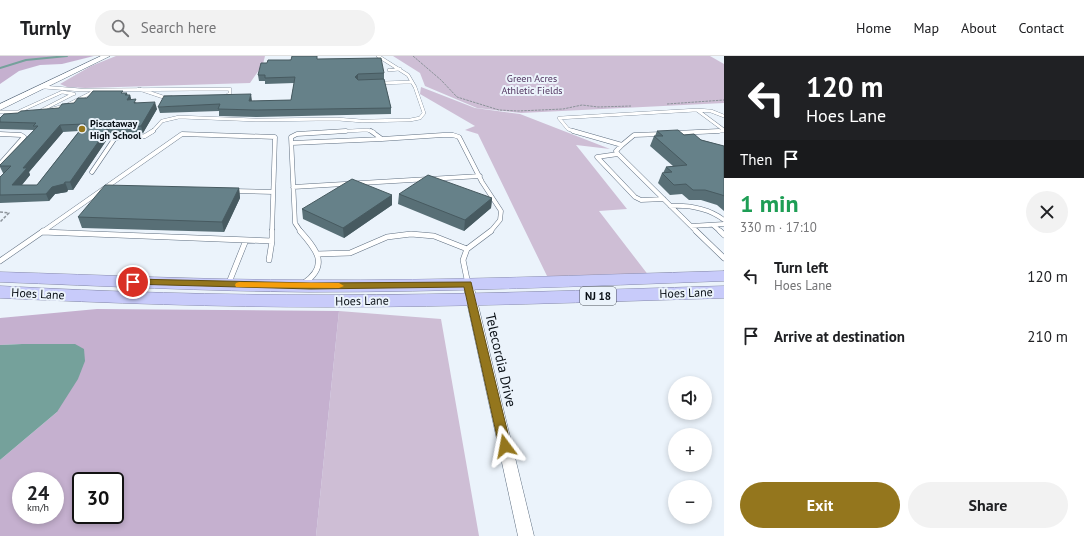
<!DOCTYPE html>
<html lang="en">
<head>
<meta charset="utf-8">
<style>
	body { margin:0; font-family:"PT Sans",sans-serif; background:#f2f2f2; color:#202124; height:100vh; display:flex; flex-direction:column; font-size:15px; white-space:nowrap }
	* { box-sizing:border-box; margin:0 }
	p { font-size:13px; color:#757577 }
	.icon { flex:none; width:22px; height:22px; fill:none; stroke:currentColor; stroke-width:2; stroke-linecap:round; stroke-linejoin:round }
	.map { position:relative; flex:1; overflow:hidden }
	.details { display:flex; flex-direction:column; background:#fff; width:360px }
	.details>* { flex:none }
	.guide { background:#202124; color:#fff; overflow:hidden }
	.buttons { position:absolute; left:668px; top:320px; display:grid; gap:8px }
	.buttons a { display:grid; place-items:center; width:44px; height:44px; border-radius:50%; background:#fff; box-shadow:0 2px 6px #0003; font-size:20px }
	.speed { position:absolute; left:12px; top:416px; display:flex; gap:8px; font-size:20px; font-weight:700; text-align:center }
	.speed>* { display:grid; place-content:center; width:52px; height:52px; border-radius:50%; background:#fff; box-shadow:0 2px 6px #0003; line-height:1 }
	.speed small { font-size:10px; font-weight:400 }
	.speed .limit { border:2px solid #111; border-radius:6px; background:#fff; color:#111 }
	.pin { position:absolute; display:grid; place-items:center; width:34px; height:34px; color:#fff; margin:-17px; border:2px solid #fff; border-radius:50%; box-shadow:0 1px 4px #0007 }
	.me { position:absolute; width:44px; margin:-22px; rotate:347deg; stroke-linejoin:round; filter:drop-shadow(0 0 3px #0008) }
	.turn { display:flex; align-items:center; gap:14px; height:84px; padding:0 16px; font-size:18px }
	.turn .icon { width:52px; height:52px; stroke-width:2.5 }
	.turn b { display:block; font-size:28px; line-height:34px }
	.then { display:flex; align-items:center; height:38px; padding:0 16px; background:#0003; gap:8px; font-size:15px }
	.round { display:grid; place-items:center; flex:none; width:42px; height:42px; border-radius:21px; background:#f2f2f2 }
	.overview { display:flex; align-items:center; justify-content:space-between; height:68px; padding:0 16px }
	h1 { font-size:24px; font-weight:700; line-height:30px; color:#1e9e55 }
	.action { display:flex; gap:8px; margin-top:auto; padding:8px 16px }
	.action a { flex:1; height:46px; border-radius:24px; background:#94761d; color:#fff; font-size:16px; font-weight:700; line-height:46px; text-align:center }
	.action a+a { background:#f2f2f2; color:#202124 }
	ul { padding:0; list-style:none }
	li { display:flex; align-items:center; gap:12px; height:60px; padding:0 16px }
	li div { flex:1 }
	li b { display:block; font-size:15px }
	li em { font-style:normal }
	header { display:flex; align-items:center; gap:24px; box-sizing:border-box; height:56px; padding:0 20px; background:#fff; border-bottom:1px solid #e0e0e0 }
	header strong { font-size:19px }
	nav { display:flex; gap:22px; margin-inline-start:auto; font-size:14px }
	.search { width:280px; height:36px; background:#f2f2f2; display:flex; align-items:center; gap:10px; box-sizing:border-box; padding:0 14px; border-radius:22px; color:#757577; font-size:15px }
	main { display:flex; flex:1; min-height:0 }
	.map>svg:first-child { display:block }
</style>
</head>
<body>
<header>
<strong>Turnly</strong>
<div class="search"><svg class="icon" aria-label="search" viewBox="0 0 24 24"><circle cx="10" cy="10" r="6"/><path d="M15 15l6 6"/></svg>Search here</div>
<nav><a>Home</a><a>Map</a><a>About</a><a>Contact</a></nav>
</header>
<main>
<div class="map">
<svg width="724" height="480" viewBox="0 0 724 480">
	<rect width="100%" height="100%" fill="#ebf3fb"/>
	<path fill="#cebed5" d="M116,0H265L263,8L250,27L85,32L67,31L60,28L91,10Z
		M393,0H710L724,8V47L521,57L477,52L425,30L420,17Z
		M421,31L475,52L520,58L610,93L576,89L627,153L599,155L649,220L548,222L478,78L465,74L475,70L420,38Z
		M339,255L441,263L479,480H316Z"/>
	<path fill="#c5b0cf" fill-rule="evenodd" d="M0,0H94L62,8L40,9L19,15L0,28Z
		M97,253L339,255L316,480H0V404L57,356L22,288L0,289V262ZM21,425H55V459H21ZM81,425H115V459H81Z"/>
	<path fill="#75a19b" d="M22,288H75L84,293L85,305L78,323L57,356L0,404V289Z"/>
	<g fill="none" stroke-linecap="round" stroke-linejoin="round">
		<path stroke="#75a19b" stroke-width="2" d="M0,12L26,4L67,0"/>
		<defs>
			<path id="lane-far2" d="M389,14L400,13
				M379,27L412,26
				M43,31L81,34L230,33V38L223,41
				M139,33L163,41H171
				M49,54L67,49L95,35
				M20,55L62,36L74,38
				M40,55L73,38
				M0,56H25
				M724,60L711,55L697,54L724,74
				M152,76L162,65L179,61L257,64L337,63L362,65L410,64L420,62L424,57L415,31L408,19L378,0
				M328,76L367,74L374,76
				M576,76L568,73L559,62L697,54
				M695,76L724,75"/>
			<path id="lane-far1" d="M371,75L382,83L443,79H453L459,81L482,126L501,155L500,164L490,176
				M573,75L622,89L634,79L662,78
				M676,77L719,75
				M0,78L21,79L24,81L0,108
				M292,87L382,83
				M622,89L616,95L618,98L697,176
				M618,98L597,101L635,141L641,144L664,143
				M92,116L115,82L145,80L153,75
				M293,131L480,120
				M234,135L273,136
				M670,150C690,149 708,152 724,164
				M713,169L721,176
				M691,170L724,168
				M42,176L182,78L275,81L272,176
				M301,176L295,167L291,81L297,78L346,75"/>
			<path id="lane" d="M300,175C316,193 330,209 304,227
				M696,175L724,202
				M720,175L724,179
				M42,176L272,185V175
				M42,176L43,175
				M317,198L350,197L387,181L411,178L434,180L467,193
				M269,204L272,185
				M0,205L42,176
				M468,228L463,204L467,193L491,175
				M228,229L246,184"/>
			<path id="street" d="M468,225L473,228L534,480H518L463,228Z"/>
			<path id="secondary" d="M101,0H110L0,54V48Z"/>
			<path id="highway" d="M724,215V225C586,230 447,236 309,236C206,235 103,230 0,226V216C103,219 206,224 309,224C447,225 586,219 724,215Z
				M0,230C109,236 218,239 327,239C460,239 592,234 724,230V242C592,246 460,251 327,251C218,251 109,247 0,242Z"/>
		</defs>
		<use href="#lane-far2" stroke="#5f6f81" stroke-width="3.5"/>
		<use href="#lane-far1" stroke="#5f6f81" stroke-width="5"/>
		<use href="#lane" stroke="#5f6f81" stroke-width="6"/>
		<use href="#street" stroke="#5f6f81" stroke-width="1"/>
		<use href="#secondary" stroke="#5f6f81" stroke-width="1"/>
		<use href="#highway" stroke="#8589aa" stroke-width="1"/>
		<path stroke="#8c939a" stroke-width="1" stroke-dasharray="2.5 1" stroke-linecap="butt" d="M413,0L441,24L457,41L499,54L518,55L563,53L582,49L598,51L631,50
			M667,48L724,44"/>
		<path stroke="#8c939a" stroke-width="1.5" stroke-dasharray="3 1.5" stroke-linecap="butt" d="M0,156L9,157L0,166"/>
		<use href="#lane-far2" stroke="#fff" stroke-width="3"/>
		<use href="#lane-far1" stroke="#fff" stroke-width="4"/>
		<use href="#lane" stroke="#fff" stroke-width="5"/>
		<use href="#street" fill="#fff" fill-rule="evenodd"/>
		<use href="#secondary" fill="#fff" fill-rule="evenodd"/>
		<use href="#highway" fill="#c8cbfa" fill-rule="evenodd"/>
	</g>
	<path fill="#586f76" fill-rule="evenodd" d="M317,0V3L384,17V23L391,52V58L257,61L219,60V55L160,57L158,51L252,45L291,44L294,27L265,28V25H259L258,19L267,7Z
		M123,37L128,39H130L131,44L137,47L157,53L143,77L110,79L73,134H68L67,136L55,138L49,145L0,147V121L4,117H3L0,111V109L34,74L0,73V62L18,57L59,52L74,47L87,42ZM79,75L37,129H22L30,119L29,116L63,76Z
		M657,75L684,79L724,90V155L717,149L701,144H689L682,138L670,139L658,127L662,117H663L666,111L673,110L650,90L654,80H655Z
		M239,132L240,142L224,176L82,172L78,161Z
		M399,138L492,142L491,152L464,175L398,148Z
		M392,139V149L344,182L303,163L302,153Z"/>
	<path fill="#475a60" d="M358,18V24L355,21Z
		M127,37L128,42L130,39L132,46L128,50L125,39Z
		M251,38L252,45H249Z
		M155,46L157,53L143,77L141,70Z
		M60,69L63,76L29,116L30,119L15,137L12,129L23,112Z
		M108,72L110,79L73,134L70,126Z
		M65,126L68,134L67,136L55,138L49,145L46,138L52,131Z
		M239,132L240,142L224,176L222,166Z
		M392,139V149L344,182L343,172Z
		M492,142L491,152L464,175L465,164Z"/>
	<path fill="#668189" stroke="#475a60" fill-rule="evenodd" d="M292,0H317V3L381,2L384,17L358,18L355,21L358,24L384,23L391,52L256,54L218,53L220,48L158,51L164,40L251,38L249,45L291,44L295,21L265,22V19H258L261,7H267L268,4H291Z
		M93,35H123L121,37H127L125,39H130L127,44L136,43L134,47L155,46L141,70L108,72L70,126H65L64,128L52,131L46,138L0,139V121L11,110H0V109L38,70H33L36,67L0,66V62L4,58L18,57L21,55L59,52L62,48L74,47L78,42H87ZM85,68L37,129H12L27,112H23L60,69Z
		M678,74L684,79L694,78L701,84L724,90V140L722,139L705,134H693L686,128L674,129L662,117L672,116L666,111L687,109L654,80H663L657,75Z
		M428,119L492,142L465,164L399,138Z
		M352,123L392,139L343,172L302,153Z
		M105,129L239,132L222,166L78,161Z"/>
	<path fill="#94761d" stroke="#604d13" d="M133,223L311,227L471,226L511,390L509,394L505,395L501,394L499,390L464,231L311,233L130,228L129,226L130,224Z"/>
	<path fill="#f59e0b" d="M239,226L339,227L344,230L339,232L236,231L235,229L236,227Z"/>
	<circle fill="#94761d" stroke="#ebf3fb" stroke-width="1.5" cx="82" cy="73" r="4"/>
	<g text-anchor="middle" stroke-width="4" stroke-linejoin="round" paint-order="stroke">
		<g font-size="10" fill="#50335e" stroke="#ebf3fb">
			<text x="532" y="26">Green Acres<tspan x="532" dy="12">Athletic Fields</tspan></text>
		</g>
		<g font-size="10" font-weight="bold" fill="#090f15" stroke="#ebf3fb" text-anchor="start">
			<text x="90" y="71">Piscataway<tspan x="90" dy="12">High School</tspan></text>
		</g>
		<rect fill="#ebf3fb" stroke="#4d535a" stroke-width="1" x="580" y="231" width="36" height="18" rx="3"/>
		<g font-size="11" font-weight="bold" fill="#090f15">
			<text x="598" y="244">NJ 18</text>
		</g>
		<g font-size="12" fill="#090f15" stroke="#ebf3fb">
			<text transform="translate(686 237) rotate(-2)" y="4">Hoes Lane</text>
			<text transform="translate(38 238) rotate(3)" y="4">Hoes Lane</text>
			<text transform="translate(362 245) rotate(-1)" y="4">Hoes Lane</text>
		</g>
		<g font-size="14" fill="#090f15" stroke="#ebf3fb">
			<text transform="translate(501 304) rotate(77)" y="5">Telecordia Drive</text>
		</g>
	</g>
</svg>
<div class="buttons">
<a><svg class="icon" aria-label="sound" viewBox="0 0 24 24"><path d="M4 9h4l5-4v14l-5-4H4zM17 9q2 3 0 6"/></svg></a>
<a>+</a>
<a>−</a>
</div>
<div class="speed"><div>24<small>km/h</small></div><div class="limit">30</div></div>
<div class="pin" style="left:133px;top:226px;background:#d93025"><svg class="icon" aria-label="arrive" viewBox="0 0 24 24"><path d="M6 21V4h12l-3 4 3 4H6"/></svg></div>
<svg class="me" style="left:505px;top:390px" viewBox="-20 -20 40 40"><path d="M0-17L14 15 0 8-14 15z" fill="#94761d" stroke="#fff" stroke-width="4"/></svg>
</div>
<section class="details">
<div class="guide">
<div class="turn"><svg class="icon" aria-label="left" viewBox="0 0 24 24"><path d="M17 20v-9H6M10 6l-5 5 5 5"/></svg><div><b>120 m</b>Hoes Lane</div></div>
<div class="then">Then<svg class="icon" aria-label="arrive" viewBox="0 0 24 24"><path d="M6 21V4h12l-3 4 3 4H6"/></svg></div>
</div>
<div class="overview"><div><h1>1 min</h1><p>330 m · 17:10</p></div><a class="round"><svg class="icon" aria-label="close" viewBox="0 0 24 24"><path d="M6 6l12 12M18 6L6 18"/></svg></a></div>
<ul>
<li><svg class="icon" aria-label="left" viewBox="0 0 24 24"><path d="M17 20v-9H6M10 6l-5 5 5 5"/></svg><div><b>Turn left</b><p>Hoes Lane</p></div><em>120 m</em></li>
<li><svg class="icon" aria-label="arrive" viewBox="0 0 24 24"><path d="M6 21V4h12l-3 4 3 4H6"/></svg><div><b>Arrive at destination</b></div><em>210 m</em></li>
</ul>
<div class="action"><a>Exit</a><a>Share</a></div>
</section>
</main>
</body>
</html>
